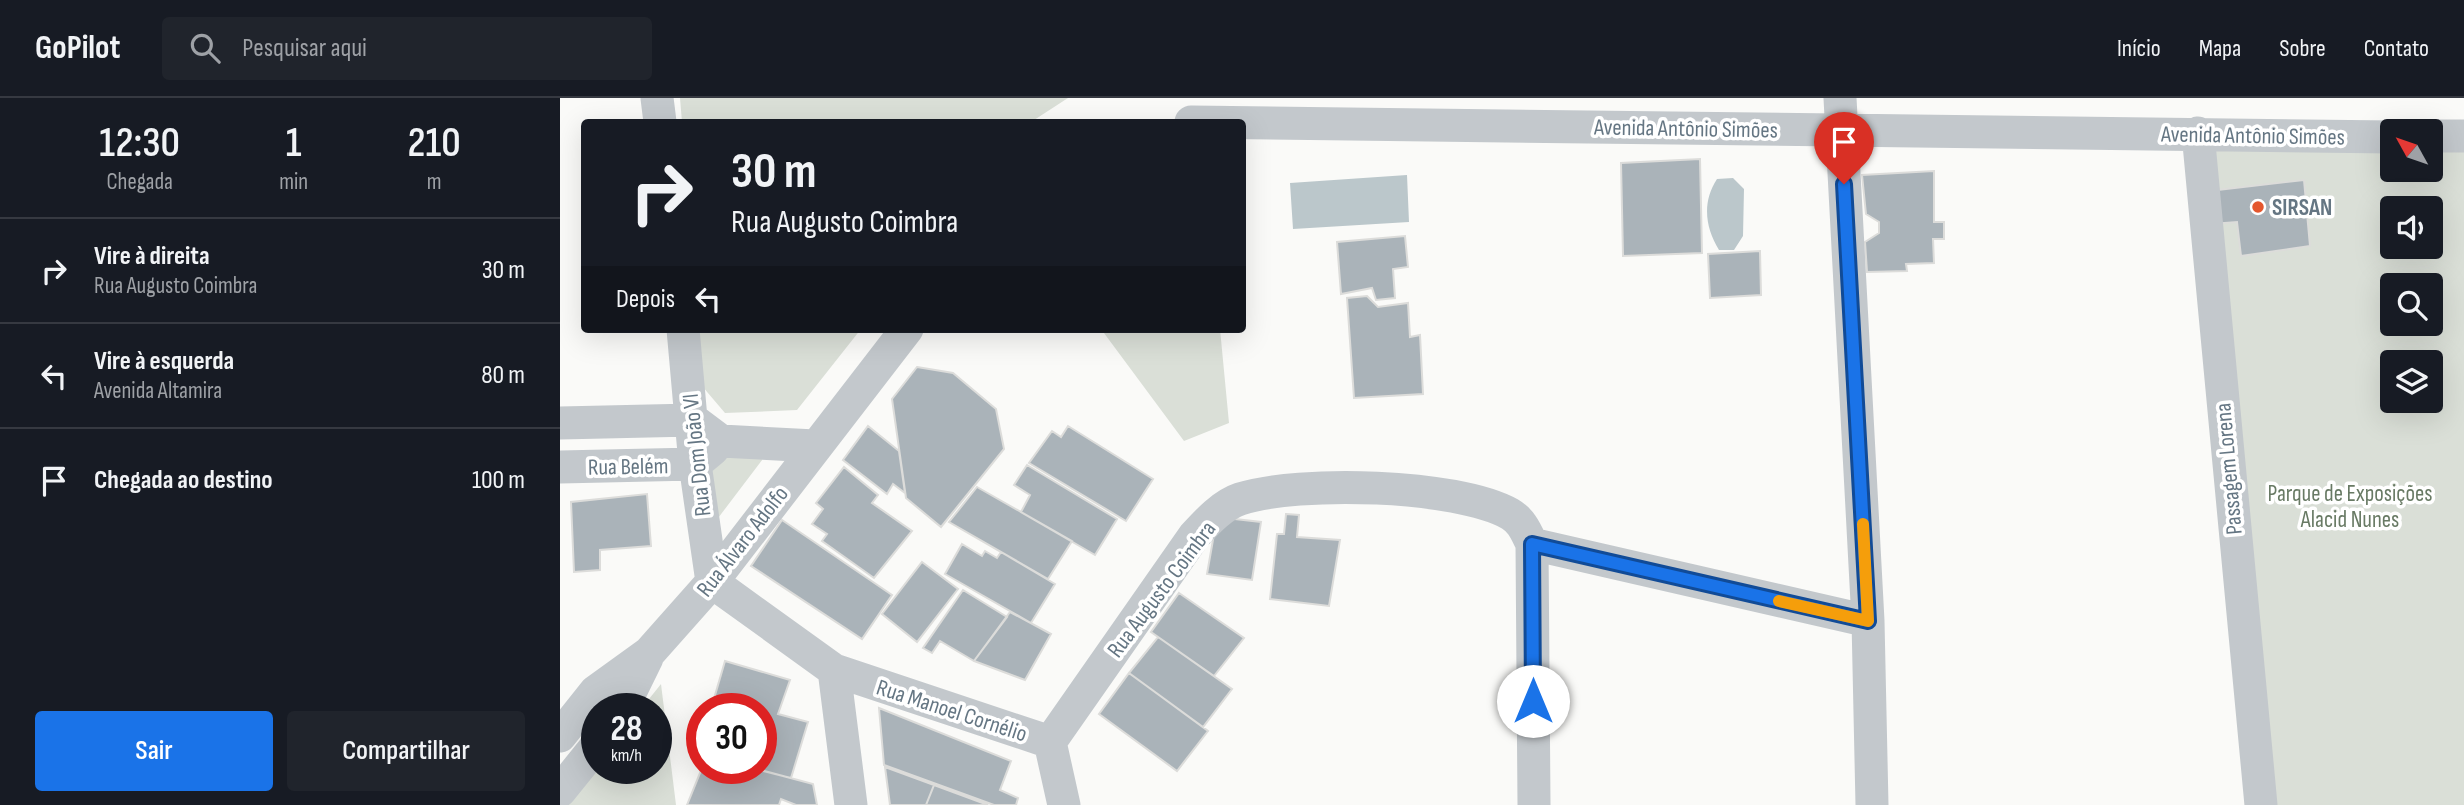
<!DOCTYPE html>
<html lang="pt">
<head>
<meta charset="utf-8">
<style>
	body { margin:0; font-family:"Sofia Sans Condensed",sans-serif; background:#20242c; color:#f1f3f6; height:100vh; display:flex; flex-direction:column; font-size:26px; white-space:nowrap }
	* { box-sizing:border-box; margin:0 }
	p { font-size:23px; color:#9ea1a6 }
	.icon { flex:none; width:38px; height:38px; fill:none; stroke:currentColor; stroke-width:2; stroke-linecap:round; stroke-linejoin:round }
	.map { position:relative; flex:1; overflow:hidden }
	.panel { display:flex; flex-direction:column; background:#171b24; width:560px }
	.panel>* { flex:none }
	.top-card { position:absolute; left:21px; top:21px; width:665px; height:214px; border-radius:7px; box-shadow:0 7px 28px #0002; background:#171b24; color:#f1f3f6; overflow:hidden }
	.needle { width:46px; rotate:310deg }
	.tools { position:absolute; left:1820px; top:21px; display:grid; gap:14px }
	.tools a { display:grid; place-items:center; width:63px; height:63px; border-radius:7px; background:#171b24; box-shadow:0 7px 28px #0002; font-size:35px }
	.speed { position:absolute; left:21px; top:595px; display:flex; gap:14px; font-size:35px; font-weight:700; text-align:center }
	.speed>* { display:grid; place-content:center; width:91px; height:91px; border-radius:50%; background:#171b24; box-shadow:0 7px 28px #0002; line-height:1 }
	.speed small { font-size:18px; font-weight:400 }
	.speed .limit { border:10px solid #d22; background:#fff; color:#111 }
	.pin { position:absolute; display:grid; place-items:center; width:60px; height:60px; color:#fff; margin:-72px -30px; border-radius:50% 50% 50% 0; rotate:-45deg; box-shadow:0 0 7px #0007 }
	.pin .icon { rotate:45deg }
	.me { position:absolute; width:77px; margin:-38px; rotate:0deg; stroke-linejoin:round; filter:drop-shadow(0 0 5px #0008) }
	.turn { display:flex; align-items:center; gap:24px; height:147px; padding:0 35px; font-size:32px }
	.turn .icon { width:91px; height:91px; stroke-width:2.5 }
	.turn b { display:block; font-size:49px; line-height:60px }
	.then { display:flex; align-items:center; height:66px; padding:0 35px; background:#0003; gap:14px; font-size:26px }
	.eta { display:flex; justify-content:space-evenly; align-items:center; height:119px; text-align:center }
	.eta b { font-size:42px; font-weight:600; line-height:49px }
	.button { display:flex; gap:14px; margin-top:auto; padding:14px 35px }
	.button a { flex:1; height:80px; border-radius:7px; background:#1a73e8; color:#fff; font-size:28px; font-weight:600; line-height:80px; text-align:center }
	.button a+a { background:#20242c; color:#f1f3f6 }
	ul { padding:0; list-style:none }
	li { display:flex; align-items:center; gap:21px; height:105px; padding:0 35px; border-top:2px solid #363941 }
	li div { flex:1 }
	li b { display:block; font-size:26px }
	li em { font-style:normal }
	header { display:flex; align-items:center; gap:42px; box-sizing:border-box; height:98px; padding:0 35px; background:#171b24; border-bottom:2px solid #363941 }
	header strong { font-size:33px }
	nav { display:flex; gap:38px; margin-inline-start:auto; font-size:24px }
	.search { width:490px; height:63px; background:#20242c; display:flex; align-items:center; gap:18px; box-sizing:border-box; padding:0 24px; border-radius:7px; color:#9ea1a6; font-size:26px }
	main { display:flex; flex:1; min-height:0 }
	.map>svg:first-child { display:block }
</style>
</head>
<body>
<header>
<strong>GoPilot</strong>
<div class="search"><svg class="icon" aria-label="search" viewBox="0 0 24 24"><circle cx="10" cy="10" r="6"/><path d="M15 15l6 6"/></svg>Pesquisar aqui</div>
<nav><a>Início</a><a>Mapa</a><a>Sobre</a><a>Contato</a></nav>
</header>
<main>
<section class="panel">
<div class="eta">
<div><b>12:30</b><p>Chegada</p></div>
<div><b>1</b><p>min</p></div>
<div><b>210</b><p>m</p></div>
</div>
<ul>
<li><svg class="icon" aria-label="right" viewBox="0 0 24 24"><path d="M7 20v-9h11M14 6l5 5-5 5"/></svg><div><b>Vire à direita</b><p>Rua Augusto Coimbra</p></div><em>30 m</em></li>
<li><svg class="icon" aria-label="left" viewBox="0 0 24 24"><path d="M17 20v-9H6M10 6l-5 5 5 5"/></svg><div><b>Vire à esquerda</b><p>Avenida Altamira</p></div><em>80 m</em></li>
<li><svg class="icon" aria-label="arrive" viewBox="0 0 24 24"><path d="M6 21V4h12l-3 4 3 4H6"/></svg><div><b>Chegada ao destino</b></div><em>100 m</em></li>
</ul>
<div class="button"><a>Sair</a><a>Compartilhar</a></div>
</section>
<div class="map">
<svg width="1904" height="707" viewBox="0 0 1904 707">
	<rect width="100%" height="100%" fill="#fafaf8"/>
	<path fill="#dadfd7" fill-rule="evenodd" d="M120,0H508L471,24H122Z
		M1636,36L1832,41V72H1871V42L1904,43V707H1707ZM1832,110H1871V149H1832ZM1832,187H1871V226H1832ZM1832,264H1871V303H1832Z
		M137,231H301L237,312L165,315L142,288Z
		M541,231H660L669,325L624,343Z
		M148,345H215L149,432Z
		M101,586L116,707H4L37,670H96V611H81Z"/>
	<path fill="#bbc7cb" d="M847,77L849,124L733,131L730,85Z
		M1173,80L1184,91L1183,138L1174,152H1159C1145,129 1142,104 1157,81Z"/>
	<path fill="#aab3b9" stroke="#dcdcda" stroke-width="2" d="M1140,61L1142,155L1063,158L1061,65Z
		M1374,73V124H1384V141H1373L1374,165L1346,166L1347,173L1307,174L1305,144L1319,135V124L1306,116L1302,77Z
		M1744,82L1750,148L1681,158L1677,124L1651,126L1649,93Z
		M845,138L848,169L833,171L835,200L816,202L812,190L781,196L777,144Z
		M1200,153L1201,197L1150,200L1148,156Z
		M807,198L818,209L848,205L850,239L860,237L863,296L794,300L787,200Z
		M357,269L393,275L436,311L444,351L381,429L346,400L332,301Z
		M308,328L339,353L345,395L333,386L327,396L283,362Z
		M508,328L593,381L566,423L469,365L492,333L501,339Z
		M467,367L557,421L535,457L461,414L470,397L454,387Z
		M284,369L318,397L312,405L352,433L314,480L262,443L267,436L252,426L263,411L256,405Z
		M417,389L512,443L488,481L389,424Z
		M87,396L91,448L40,452V472L14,474L11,404Z
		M726,416L739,417L737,439L780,442L769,508L710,501L717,436H724Z
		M657,419L701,424L692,482L647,476Z
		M222,422L332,497L302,541L191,468Z
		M402,446L422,458L425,453L437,460L441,454L495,486L471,525L385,476Z
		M362,464L398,491L357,544L322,516Z
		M403,492L447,519L414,563L380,543L372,555L363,550Z
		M619,495L684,540L654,578L591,534Z
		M450,514L491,536L465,582L414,563Z
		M598,539L672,591L643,629L569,575Z
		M165,563L230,582L218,616L248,624L231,680L199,672L205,649L201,648V611H151Z
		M569,575L648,633L617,673L539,616Z
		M319,610L451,663L440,692L458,700L456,707H434L324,667Z
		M325,669L374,687L366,707H330Z
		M142,670H193L253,686L257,707H236L221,701L219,707H127Z
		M374,687L428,707H366Z"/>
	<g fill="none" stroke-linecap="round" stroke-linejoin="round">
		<path stroke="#c3c8cc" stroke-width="33" d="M97,0L100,24
			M1280,0L1308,523L1312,707
			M631,24L1832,39
			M1638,35L1701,707
			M1871,38H1904
			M123,231L135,366L152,484L274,572L291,707
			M0,325L133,322L161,343L255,348
			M0,369L135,366L153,351
			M972,446L974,707
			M274,572L490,644
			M62,611L87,560
			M0,638L35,594L89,555L152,484L347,231
			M490,644L634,438C646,425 662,407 680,401C739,382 896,386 950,416C962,423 966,434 972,446L1308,523
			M490,644L504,707
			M0,693L37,647"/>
	</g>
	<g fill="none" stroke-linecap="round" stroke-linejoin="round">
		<defs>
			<path id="route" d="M973,603L972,446L1308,523L1284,86"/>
		</defs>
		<use href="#route" stroke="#114b97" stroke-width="18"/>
		<use href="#route" stroke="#1a73e8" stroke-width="12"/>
		<path stroke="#f59e0b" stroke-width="12" d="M1219,503L1308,523L1303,426"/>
	</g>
	<circle fill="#e4572e" stroke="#fff" stroke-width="2.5" cx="1698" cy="109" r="7"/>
	<g text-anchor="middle" stroke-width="7" stroke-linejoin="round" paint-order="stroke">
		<g font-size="23" fill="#657683" stroke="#fff">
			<text transform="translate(1126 30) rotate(1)" y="8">Avenida Antônio Simões</text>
			<text transform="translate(1693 37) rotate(1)" y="8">Avenida Antônio Simões</text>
			<text transform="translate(136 357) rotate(-96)" y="8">Rua Dom João VI</text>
			<text transform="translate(68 368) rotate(-1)" y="8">Rua Belém</text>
			<text transform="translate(1668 371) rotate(-95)" y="8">Passagem Lorena</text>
			<text transform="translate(182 443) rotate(-52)" y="8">Rua Álvaro Adolfo</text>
			<text transform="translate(601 491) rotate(-53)" y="8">Rua Augusto Coimbra</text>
			<text transform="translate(392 612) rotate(18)" y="8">Rua Manoel Cornélio</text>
		</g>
		<g font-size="23" font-weight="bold" fill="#657683" stroke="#fff" text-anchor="start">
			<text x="1712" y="117">SIRSAN</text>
		</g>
		<g font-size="23" fill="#687a64" stroke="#fff">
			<text x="1790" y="403">Parque de Exposições<tspan x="1790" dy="26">Alacid Nunes</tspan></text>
		</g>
	</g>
</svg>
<div class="tools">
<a><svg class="needle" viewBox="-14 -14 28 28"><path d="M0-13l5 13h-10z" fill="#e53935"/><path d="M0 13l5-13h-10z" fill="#9ea1a6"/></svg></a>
<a><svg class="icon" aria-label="sound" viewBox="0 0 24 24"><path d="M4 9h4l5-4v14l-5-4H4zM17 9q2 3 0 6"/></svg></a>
<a><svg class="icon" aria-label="search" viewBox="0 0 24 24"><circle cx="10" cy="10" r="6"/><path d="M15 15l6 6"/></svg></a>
<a><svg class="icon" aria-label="layers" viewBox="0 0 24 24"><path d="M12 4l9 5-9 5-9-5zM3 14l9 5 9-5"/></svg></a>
</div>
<div class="speed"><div>28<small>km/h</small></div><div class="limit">30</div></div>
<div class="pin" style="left:1284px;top:86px;background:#d93025"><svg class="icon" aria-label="arrive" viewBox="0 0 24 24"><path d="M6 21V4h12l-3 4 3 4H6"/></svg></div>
<svg class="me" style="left:973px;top:603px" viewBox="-20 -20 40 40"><circle r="19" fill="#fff"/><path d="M0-13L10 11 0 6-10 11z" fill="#1a73e8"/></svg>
<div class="top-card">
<div class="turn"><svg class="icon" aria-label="right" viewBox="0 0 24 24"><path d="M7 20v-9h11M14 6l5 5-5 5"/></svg><div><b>30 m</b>Rua Augusto Coimbra</div></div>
<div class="then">Depois<svg class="icon" aria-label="left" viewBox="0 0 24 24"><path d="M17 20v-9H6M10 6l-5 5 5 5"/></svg></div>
</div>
</div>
</main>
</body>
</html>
